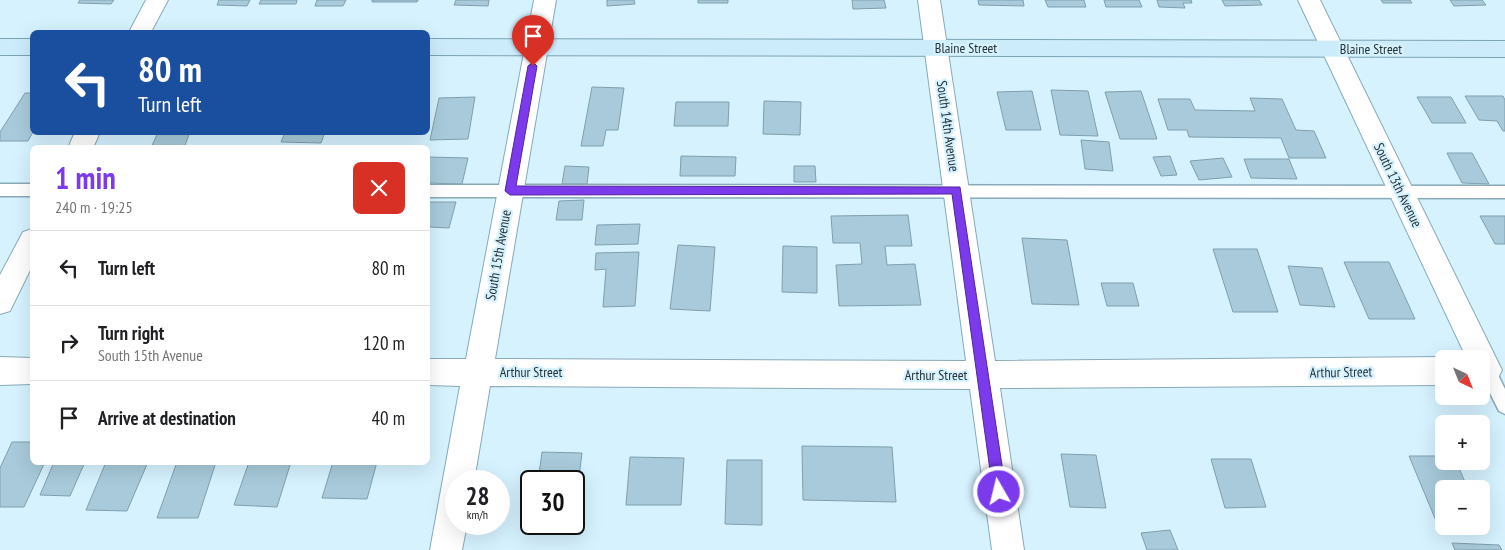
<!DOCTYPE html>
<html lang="en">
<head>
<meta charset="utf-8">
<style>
	body { margin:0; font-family:"PT Sans Narrow",sans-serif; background:#f2f2f2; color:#202124; height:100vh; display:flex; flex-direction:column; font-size:19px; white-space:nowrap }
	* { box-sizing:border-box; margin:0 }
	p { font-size:16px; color:#757577 }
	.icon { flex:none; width:28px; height:28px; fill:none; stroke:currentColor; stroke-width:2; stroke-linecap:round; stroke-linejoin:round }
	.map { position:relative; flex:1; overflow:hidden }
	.panel { position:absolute; left:30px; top:145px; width:400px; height:320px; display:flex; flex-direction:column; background:#fff; border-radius:8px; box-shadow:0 5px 20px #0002 }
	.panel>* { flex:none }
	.banner { position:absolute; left:30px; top:30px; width:400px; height:105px; border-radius:8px; box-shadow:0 5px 20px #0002; background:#1a4fa0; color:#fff; overflow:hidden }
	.needle { width:32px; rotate:137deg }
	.buttons { position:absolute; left:1435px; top:350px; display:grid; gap:10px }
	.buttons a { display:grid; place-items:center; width:55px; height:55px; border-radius:8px; background:#fff; box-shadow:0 5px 20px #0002; font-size:25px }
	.speed { position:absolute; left:445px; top:470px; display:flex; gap:10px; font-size:25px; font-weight:700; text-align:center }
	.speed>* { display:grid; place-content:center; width:65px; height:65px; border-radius:50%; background:#fff; box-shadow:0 5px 20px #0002; line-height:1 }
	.speed small { font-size:12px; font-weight:400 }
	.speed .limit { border:2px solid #111; border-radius:8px; background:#fff; color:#111 }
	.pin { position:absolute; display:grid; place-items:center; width:42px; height:42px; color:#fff; margin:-51px -21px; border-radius:50% 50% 50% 0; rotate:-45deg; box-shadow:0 0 5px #0007 }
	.pin .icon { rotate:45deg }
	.me { position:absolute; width:55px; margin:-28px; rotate:352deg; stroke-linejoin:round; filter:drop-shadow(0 0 4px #0008) }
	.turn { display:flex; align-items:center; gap:18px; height:105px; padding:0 25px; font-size:22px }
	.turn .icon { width:65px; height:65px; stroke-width:2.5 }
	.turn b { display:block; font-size:35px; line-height:42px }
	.round { display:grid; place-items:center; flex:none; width:52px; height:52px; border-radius:8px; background:#f2f2f2 }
	.overview { display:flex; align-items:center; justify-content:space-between; height:85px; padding:0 25px }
	h1 { font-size:30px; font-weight:600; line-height:38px; color:#7c3aed }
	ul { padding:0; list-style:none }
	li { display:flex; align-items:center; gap:15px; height:75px; padding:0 25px; border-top:1px solid #e0e0e0 }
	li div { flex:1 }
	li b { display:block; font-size:19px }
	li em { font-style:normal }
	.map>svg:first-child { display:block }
</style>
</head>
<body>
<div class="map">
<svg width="1505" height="550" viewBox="0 0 1505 550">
	<rect width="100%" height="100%" fill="#d6f2ff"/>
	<path fill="#a8cada" stroke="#7f9fae" d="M80,0H114L111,4L78,3Z
		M219,0H250L247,6L217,5Z
		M261,0H297L296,4H259Z
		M317,0H346L343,6H315Z
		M372,0H418L417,2H372Z
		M456,0H489L488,6L454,5Z
		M607,0H634L635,4L607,6Z
		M698,0H728V3H698Z
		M852,0H884L886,8L853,9Z
		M978,0H1023L1024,6L979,5Z
		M1045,0H1084L1086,7H1048Z
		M1104,0H1139L1142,7H1106Z
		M1157,0H1191L1192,3H1183L1185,8L1159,7Z
		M1222,0H1259L1262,5L1225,6Z
		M1381,0H1410L1412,3H1383Z
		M1450,0H1482L1486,5L1454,6Z
		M592,87L624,88L618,130H606L603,146H581Z
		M1051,90L1088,91L1098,136L1060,135Z
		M1032,91L1041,130H1006L997,92Z
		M1141,91L1157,139H1120L1105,92Z
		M25,93H32L33,132L28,141H0V132Z
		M1465,96H1503L1505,100V131H1503L1497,121L1479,120Z
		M475,97L468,139L430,140L439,98Z
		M1417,97H1451L1466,123H1432Z
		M1250,98L1282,99L1296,130L1314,131L1326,158H1289L1281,138L1189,137L1187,130H1168L1158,99H1190L1195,110L1255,111Z
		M764,101L801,102L800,135L763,134Z
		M676,102H729L728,126H674Z
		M158,132H190L184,148H151Z
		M285,132H325L321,143L281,142Z
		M1081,140L1109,142L1113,171L1085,169Z
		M1447,153H1472L1489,184L1462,183Z
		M681,156L736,157L735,176H680Z
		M1170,156L1177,175L1161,176L1153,157Z
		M428,157L468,158L462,184L428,183Z
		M1223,158L1232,177L1199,180L1190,161Z
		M1244,159H1289L1297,179L1251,178Z
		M565,166L589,167L587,184H562Z
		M794,166H815L816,182H794Z
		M584,200L582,220H556L559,201Z
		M428,202H456L449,228L428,227Z
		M908,215L912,246H885L887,265L915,264L921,305L839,306L836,265L862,264L860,243H833L831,216Z
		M1480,216H1505V244H1495Z
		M640,224L638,244L595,245L597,225Z
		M1022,238L1067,240L1079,305L1032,304Z
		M678,245L715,247L710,311L670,309Z
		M783,246L817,247V293L782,292Z
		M1213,249H1257L1278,312H1233Z
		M639,252L635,306L603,307L606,269L595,270L596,253Z
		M1344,262H1389L1415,319H1369Z
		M1288,266L1322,268L1335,307L1300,305Z
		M1101,283H1133L1139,306H1107Z
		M12,442H32V462H45L24,507H0V468Z
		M802,446L892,447L896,502L803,500Z
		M542,452L582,453L577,493H574V481H538Z
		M1061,454L1096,455L1106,508L1070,507Z
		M1409,456H1444V461H1456L1468,489H1444V526H1481V518L1486,527L1439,528Z
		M630,457L684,458L681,505H626Z
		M1211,459H1251L1266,507L1225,508Z
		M727,460H762V525L725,524Z
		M54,462H85L70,496L40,495Z
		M106,462H148L127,511L86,510Z
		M177,462H216L198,518H157Z
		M249,462H291L277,507L234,505Z
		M333,462H377L367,499L322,498Z
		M1170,530L1178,550H1147L1141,533Z
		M1452,543L1499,545L1502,550H1455Z"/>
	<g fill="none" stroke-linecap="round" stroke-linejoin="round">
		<defs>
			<path id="lane" d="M0,184H32V196H0Z
				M428,185L1505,186V198L428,197Z
				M1487,363L1493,365L1505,389V414L1499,411L1481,375V365Z"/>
			<path id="street" d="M146,0H168L151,32H129Z
				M534,0H556L495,359L966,361L918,0H940L995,361L1444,357L1447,359H1444V385L1000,388L1024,550H992L970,389L490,386L474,481H456V524H467L462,550H430L460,386L428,385V359H466Z
				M1298,0H1320L1497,360L1502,370L1497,380L1487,384L1481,381V359H1467Z
				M75,132H100L93,148H68Z
				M32,229V266L10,311L0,314V275L23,232Z
				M0,357L32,358V384L0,385Z"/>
			<path id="primary" d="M0,39H32V55H0Z
				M428,39L1505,41V57L428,55Z"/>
		</defs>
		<use href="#lane" stroke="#88a9b8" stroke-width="3"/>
		<use href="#street" stroke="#88a9b8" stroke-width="2"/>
		<use href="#primary" stroke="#7ca3b5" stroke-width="2"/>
		<use href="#lane" fill="#fff" fill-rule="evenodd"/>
		<use href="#street" fill="#fff" fill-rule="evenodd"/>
		<use href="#primary" fill="#cdecfb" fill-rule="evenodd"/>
	</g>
	<path fill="#7c3aed" stroke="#51269a" d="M533,62L537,66L516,186L960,187L1006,492L1004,496L999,498L995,496L993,492L952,194L510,195L505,191L528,66Z"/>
	<g text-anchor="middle" stroke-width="4.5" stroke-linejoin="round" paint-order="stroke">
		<g font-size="14" fill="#263339" stroke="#d6f2ff">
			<text x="966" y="53">Blaine Street</text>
			<text x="1371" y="54">Blaine Street</text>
			<text transform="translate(948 126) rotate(82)" y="5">South 14th Avenue</text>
			<text transform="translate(1398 185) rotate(64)" y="5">South 13th Avenue</text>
			<text transform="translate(498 255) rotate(-80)" y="5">South 15th Avenue</text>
			<text x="531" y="377">Arthur Street</text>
			<text transform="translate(1341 372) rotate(-1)" y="5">Arthur Street</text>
			<text x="936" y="380">Arthur Street</text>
		</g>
	</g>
</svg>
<div class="buttons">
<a><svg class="needle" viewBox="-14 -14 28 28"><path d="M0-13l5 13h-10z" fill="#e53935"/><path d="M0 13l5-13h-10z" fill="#757577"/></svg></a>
<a>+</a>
<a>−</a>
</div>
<div class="speed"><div>28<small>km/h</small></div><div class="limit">30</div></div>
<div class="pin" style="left:533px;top:66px;background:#d93025"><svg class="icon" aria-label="arrive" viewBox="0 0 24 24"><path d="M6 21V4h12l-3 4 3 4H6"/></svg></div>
<svg class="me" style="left:999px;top:492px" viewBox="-20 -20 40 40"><circle r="17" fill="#7c3aed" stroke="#fff" stroke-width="3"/><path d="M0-11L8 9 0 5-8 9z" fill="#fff"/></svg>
<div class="banner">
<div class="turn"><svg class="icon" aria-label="left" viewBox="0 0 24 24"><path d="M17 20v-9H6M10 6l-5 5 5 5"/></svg><div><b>80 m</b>Turn left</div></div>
</div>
<section class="panel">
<div class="overview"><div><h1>1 min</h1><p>240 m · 19:25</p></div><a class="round" style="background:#d93025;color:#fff"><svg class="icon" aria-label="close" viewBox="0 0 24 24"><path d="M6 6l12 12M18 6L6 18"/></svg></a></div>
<ul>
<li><svg class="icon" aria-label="left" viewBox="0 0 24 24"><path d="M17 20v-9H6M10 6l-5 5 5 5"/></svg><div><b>Turn left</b></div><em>80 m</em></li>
<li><svg class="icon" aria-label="right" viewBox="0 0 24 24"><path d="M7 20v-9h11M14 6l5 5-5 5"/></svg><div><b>Turn right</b><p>South 15th Avenue</p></div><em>120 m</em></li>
<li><svg class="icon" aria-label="arrive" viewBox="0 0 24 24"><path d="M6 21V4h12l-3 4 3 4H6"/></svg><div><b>Arrive at destination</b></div><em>40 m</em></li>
</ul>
</section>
</div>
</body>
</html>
